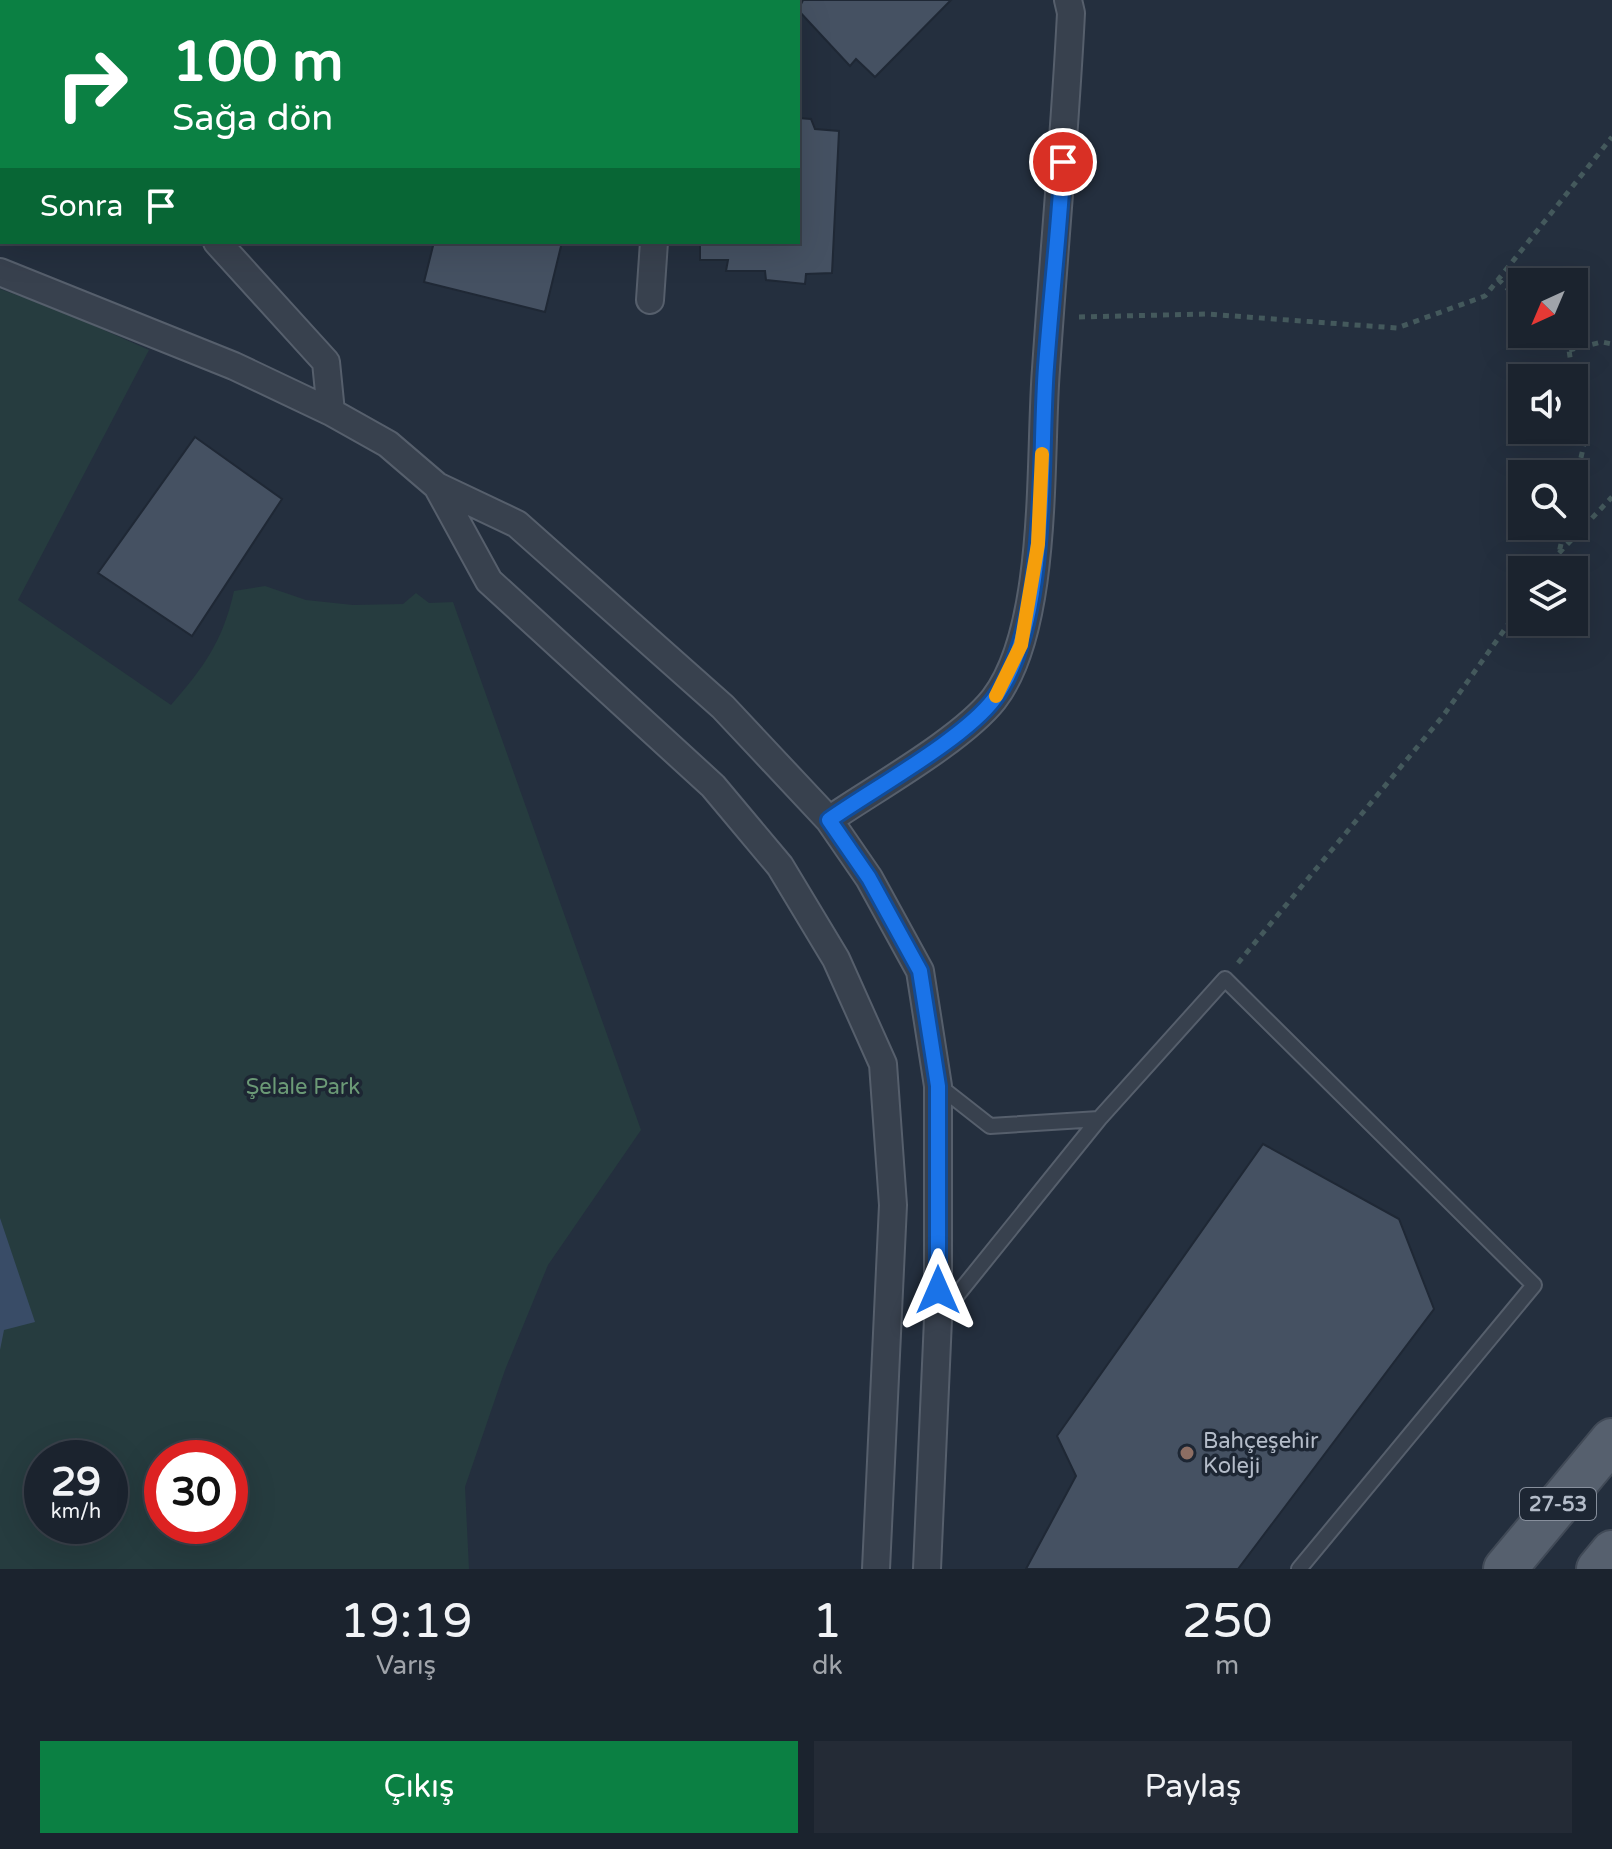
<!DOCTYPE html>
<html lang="tr">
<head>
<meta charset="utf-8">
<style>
	body { margin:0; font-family:"Varela Round",sans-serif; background:#242b36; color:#f1f3f6; height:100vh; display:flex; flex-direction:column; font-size:30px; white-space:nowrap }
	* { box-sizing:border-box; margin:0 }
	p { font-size:26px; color:#a0a4aa }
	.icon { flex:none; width:44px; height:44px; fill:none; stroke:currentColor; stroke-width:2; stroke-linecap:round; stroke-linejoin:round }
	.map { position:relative; height:1569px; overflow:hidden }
	.panel { display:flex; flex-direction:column; background:#1b232e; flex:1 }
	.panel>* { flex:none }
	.banner { position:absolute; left:0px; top:0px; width:800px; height:244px; box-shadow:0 8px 32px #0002,0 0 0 2px #39404a; background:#0b8043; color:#fff; overflow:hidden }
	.needle { width:52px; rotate:224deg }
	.tools { position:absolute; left:1508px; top:268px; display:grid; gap:16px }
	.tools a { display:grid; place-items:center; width:80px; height:80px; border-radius:0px; background:#1b232e; box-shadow:0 8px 32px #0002,0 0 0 2px #39404a; font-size:40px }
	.speed { position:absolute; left:24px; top:1440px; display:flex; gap:16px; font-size:40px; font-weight:700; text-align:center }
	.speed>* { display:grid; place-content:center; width:104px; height:104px; border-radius:50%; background:#1b232e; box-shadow:0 8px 32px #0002,0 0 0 2px #39404a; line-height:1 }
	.speed small { font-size:20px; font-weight:400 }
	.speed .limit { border:12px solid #d22; background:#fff; color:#111 }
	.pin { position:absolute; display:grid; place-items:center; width:68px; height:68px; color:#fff; margin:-34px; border:4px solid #fff; border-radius:50%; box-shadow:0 2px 8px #0007 }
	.me { position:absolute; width:88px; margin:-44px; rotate:0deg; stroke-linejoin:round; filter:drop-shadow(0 0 6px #0008) }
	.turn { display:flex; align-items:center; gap:28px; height:168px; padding:0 40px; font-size:36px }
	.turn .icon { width:104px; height:104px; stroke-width:2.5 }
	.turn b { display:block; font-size:56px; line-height:68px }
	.then { display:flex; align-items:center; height:76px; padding:0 40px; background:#0003; gap:16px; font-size:30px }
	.eta { display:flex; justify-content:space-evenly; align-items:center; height:136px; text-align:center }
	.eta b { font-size:48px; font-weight:600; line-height:56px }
	.action { display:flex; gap:16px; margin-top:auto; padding:16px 40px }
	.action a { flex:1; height:92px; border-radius:0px; background:#0b8043; color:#fff; font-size:32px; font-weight:600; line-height:92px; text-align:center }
	.action a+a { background:#242b36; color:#f1f3f6 }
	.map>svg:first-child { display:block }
</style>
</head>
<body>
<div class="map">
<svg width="1612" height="1569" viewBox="0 0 1612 1569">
	<rect width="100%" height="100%" fill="#242f3e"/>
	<path fill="#263c3f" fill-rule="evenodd" d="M0,289L59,310L149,350L18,600L171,705C204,667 223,641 234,591L265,586L306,600L353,605L403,604L416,593L429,603L453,602L641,1130L548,1265L505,1370L465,1487L469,1569H0ZM42,1458H110V1526H42ZM162,1458H230V1526H162Z"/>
	<path fill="#394c67" d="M0,1218L35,1322L4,1330L0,1350Z"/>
	<path fill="#455162" stroke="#1f2835" stroke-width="2" d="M803,0H951L875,77L856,59L850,66L798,10Z
		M798,118L811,119L815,129L839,131L832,273L806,274L805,284L766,280L765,271H726L728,260H700V242H798Z
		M434,242H562L545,312L424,282Z
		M195,437L282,499L192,636L98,573Z
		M1263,1144L1399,1219L1434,1309L1238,1569H1026L1076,1476L1057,1436Z"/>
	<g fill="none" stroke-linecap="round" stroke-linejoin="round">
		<defs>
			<path id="lane" d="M939,1086L990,1126L1099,1119L1225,979L1534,1285L1299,1569
				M941,1315L1099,1119"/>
			<path id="street" d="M124,0V2
				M597,0L599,2
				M747,2L749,0
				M217,242L326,362L331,412
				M0,272L234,366L331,412L388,444L437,486L517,524L723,707L829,820L869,878L920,971L938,1086V1319L927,1569
				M650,300L654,242
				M437,486L489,581L713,786L780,866L836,959L883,1064L893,1205L876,1569
				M829,820C874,789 962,740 994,699C1049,627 1039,458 1046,369C1054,250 1065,132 1071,13L1068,0"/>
			<path id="primary" d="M1505,1569L1612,1440
				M1598,1569L1612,1552"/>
		</defs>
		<use href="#lane" stroke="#565f6c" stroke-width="18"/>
		<use href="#street" stroke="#565f6c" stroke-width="30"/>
		<use href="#primary" stroke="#414a57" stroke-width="46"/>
		<path stroke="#44595c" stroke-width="5" stroke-dasharray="6 6" stroke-linecap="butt" d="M1498,279L1522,303
			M1079,317L1206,314L1397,328L1485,296L1612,137
			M1553,334L1569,350L1573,378
			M1569,350L1602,342L1612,344
			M1574,381L1584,444L1574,489
			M1559,553L1612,497
			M1547,570L1559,553L1565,526
			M1238,963L1443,716L1522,605"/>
		<use href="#lane" stroke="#38414e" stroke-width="14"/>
		<use href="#street" stroke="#38414e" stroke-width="26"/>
		<use href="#primary" stroke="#56606e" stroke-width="42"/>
	</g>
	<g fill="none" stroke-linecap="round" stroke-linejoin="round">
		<defs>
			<path id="route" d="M938,1290V1086L920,971L869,878L829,820C873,789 964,739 994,699C1050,624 1039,458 1046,367C1051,299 1059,231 1063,162"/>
		</defs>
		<use href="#route" stroke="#114b97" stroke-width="20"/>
		<use href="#route" stroke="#1a73e8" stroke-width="14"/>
		<path stroke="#f59e0b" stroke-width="14" d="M996,696L1021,645L1038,544L1042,454"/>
	</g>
	<circle fill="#8d6e63" stroke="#1d2633" stroke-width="3" cx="1187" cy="1453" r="8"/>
	<g text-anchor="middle" stroke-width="7" stroke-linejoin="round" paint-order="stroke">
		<rect fill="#1d2633" stroke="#878f9c" stroke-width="2" x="1520" y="1488" width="76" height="32" rx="6"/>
		<g font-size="20" font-weight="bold" fill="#b4bcc9">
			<text x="1558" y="1511">27-53</text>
		</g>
		<g font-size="22" fill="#6b9a76" stroke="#1d2633">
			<text x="303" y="1094">Şelale Park</text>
		</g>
		<g font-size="22" fill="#b4bcc9" stroke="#1d2633" text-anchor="start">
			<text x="1203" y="1448">Bahçeşehir<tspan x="1203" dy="25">Koleji</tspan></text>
		</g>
	</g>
</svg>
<div class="tools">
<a><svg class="needle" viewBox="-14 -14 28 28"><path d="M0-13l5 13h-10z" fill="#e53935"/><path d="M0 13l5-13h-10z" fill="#a0a4aa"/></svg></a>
<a><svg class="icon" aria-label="sound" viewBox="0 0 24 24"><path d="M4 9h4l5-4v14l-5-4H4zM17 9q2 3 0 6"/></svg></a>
<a><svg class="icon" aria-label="search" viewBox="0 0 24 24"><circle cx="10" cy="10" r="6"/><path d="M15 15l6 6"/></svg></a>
<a><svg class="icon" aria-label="layers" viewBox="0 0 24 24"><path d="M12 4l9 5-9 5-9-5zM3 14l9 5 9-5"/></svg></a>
</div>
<div class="speed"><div>29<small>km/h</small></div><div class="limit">30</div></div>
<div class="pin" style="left:1063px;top:162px;background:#d93025"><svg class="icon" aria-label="arrive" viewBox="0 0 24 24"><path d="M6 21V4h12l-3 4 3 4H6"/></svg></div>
<svg class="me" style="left:938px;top:1290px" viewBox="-20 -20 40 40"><path d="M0-17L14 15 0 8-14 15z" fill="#1a73e8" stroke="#fff" stroke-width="4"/></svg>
<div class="banner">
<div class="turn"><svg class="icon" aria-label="right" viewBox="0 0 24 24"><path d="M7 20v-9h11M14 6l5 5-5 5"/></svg><div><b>100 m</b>Sağa dön</div></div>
<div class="then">Sonra<svg class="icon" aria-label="arrive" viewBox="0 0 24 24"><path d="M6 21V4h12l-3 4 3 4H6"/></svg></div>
</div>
</div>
<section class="panel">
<div class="eta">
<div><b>19:19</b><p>Varış</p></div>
<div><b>1</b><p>dk</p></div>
<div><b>250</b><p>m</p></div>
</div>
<div class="action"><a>Çıkış</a><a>Paylaş</a></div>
</section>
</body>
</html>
